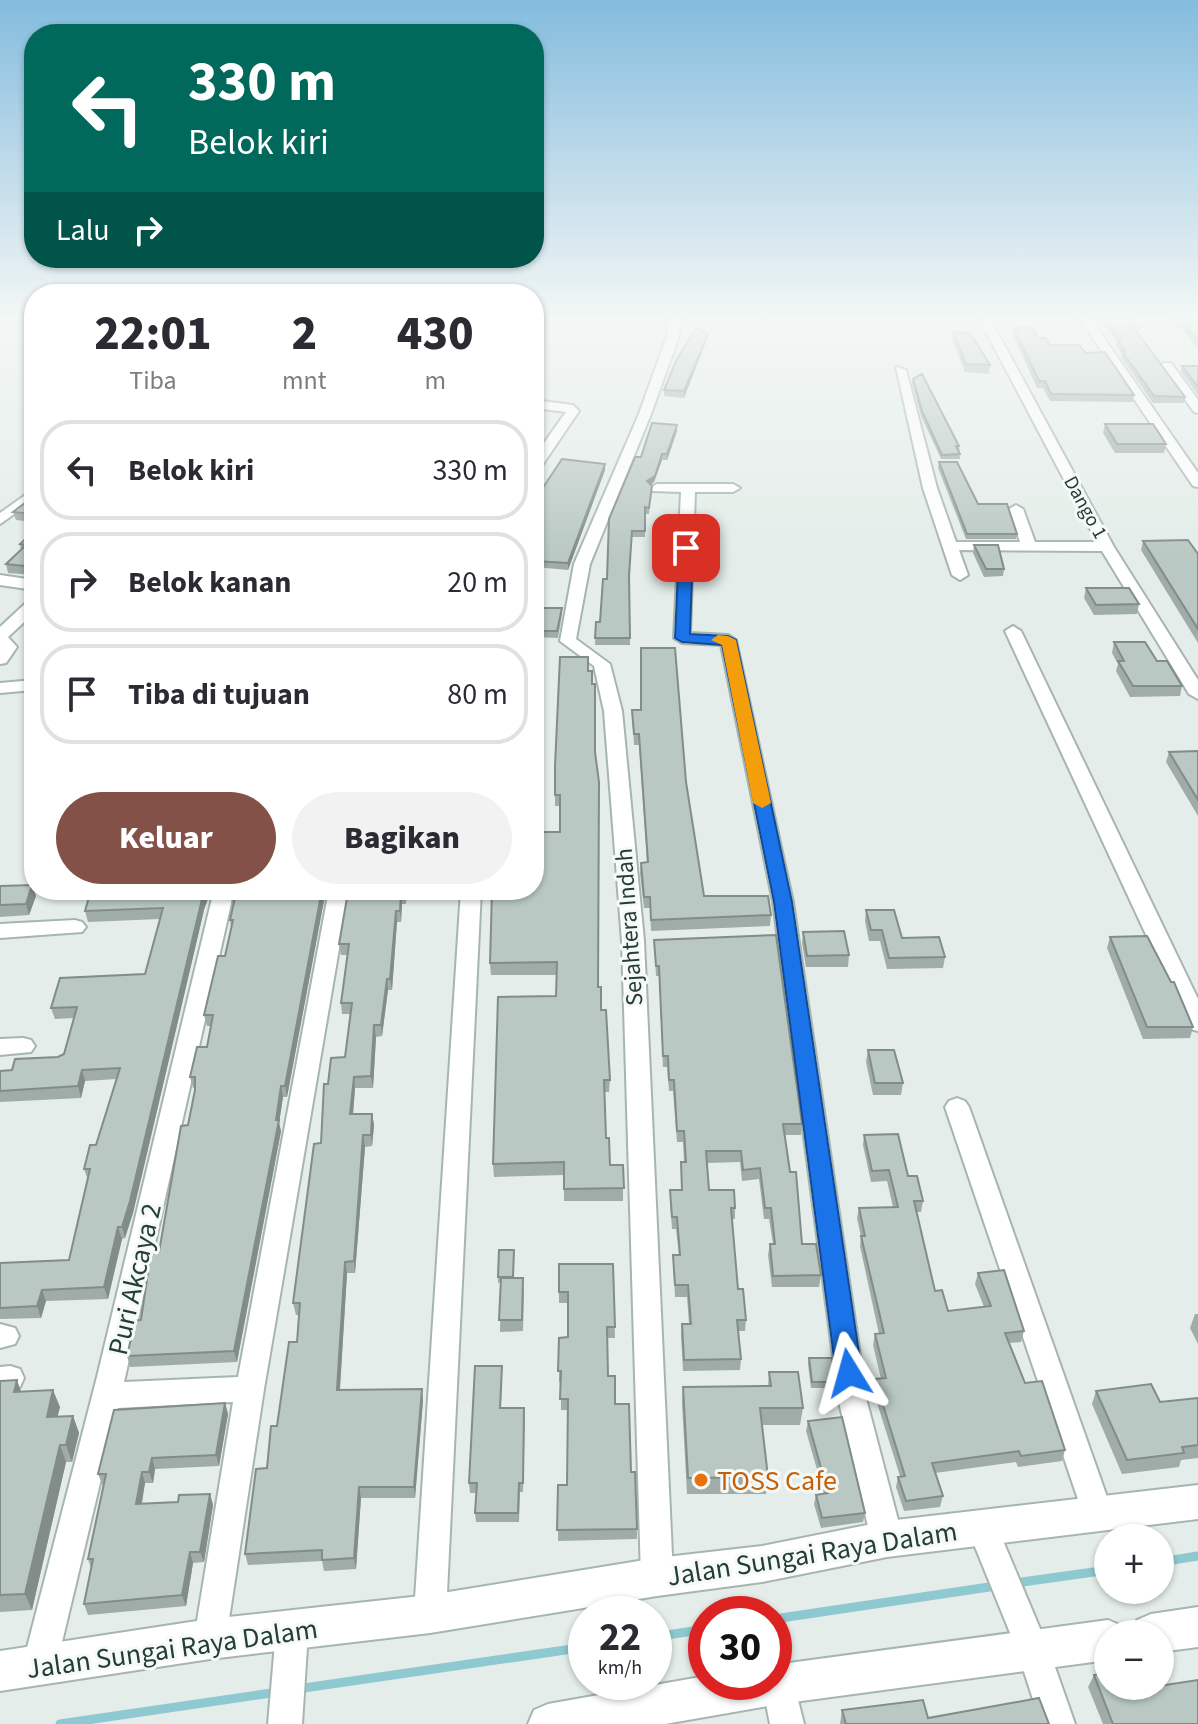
<!DOCTYPE html>
<html lang="id">
<head>
<meta charset="utf-8">
<style>
	body { margin:0; font-family:"Source Sans 3",sans-serif; background:#f2f2f3; color:#2b2b33; height:100vh; display:flex; flex-direction:column; font-size:30px; white-space:nowrap }
	* { box-sizing:border-box; margin:0 }
	p { font-size:26px; color:#7c7c81 }
	.icon { flex:none; width:44px; height:44px; fill:none; stroke:currentColor; stroke-width:2; stroke-linecap:round; stroke-linejoin:round }
	.map { position:relative; flex:1; overflow:hidden }
	.side { position:absolute; left:24px; top:284px; width:520px; height:616px; display:flex; flex-direction:column; background:#fff; border-radius:32px; box-shadow:0 2px 6px #0004 }
	.side>* { flex:none }
	.guide { position:absolute; left:24px; top:24px; width:520px; height:244px; border-radius:32px; box-shadow:0 2px 6px #0004; background:#00695c; color:#fff; overflow:hidden }
	.buttons { position:absolute; left:1094px; top:1524px; display:grid; gap:16px }
	.buttons a { display:grid; place-items:center; width:80px; height:80px; border-radius:50%; background:#fff; box-shadow:0 2px 6px #0004; font-size:40px }
	.speed { position:absolute; left:568px; top:1596px; display:flex; gap:16px; font-size:40px; font-weight:700; text-align:center }
	.speed>* { display:grid; place-content:center; width:104px; height:104px; border-radius:50%; background:#fff; box-shadow:0 2px 6px #0004; line-height:1 }
	.speed small { font-size:20px; font-weight:400 }
	.speed .limit { border:12px solid #d22; background:#fff; color:#111 }
	.pin { position:absolute; display:grid; place-items:center; width:68px; height:68px; color:#fff; margin:-34px; border-radius:16px; box-shadow:0 4px 12px #0006 }
	.me { position:absolute; width:88px; margin:-44px; rotate:352deg; stroke-linejoin:round; filter:drop-shadow(0 0 6px #0008) }
	.turn { display:flex; align-items:center; gap:28px; height:168px; padding:0 32px; font-size:36px }
	.turn .icon { width:104px; height:104px; stroke-width:2.5 }
	.turn b { display:block; font-size:56px; line-height:68px }
	.then { display:flex; align-items:center; height:76px; padding:0 32px; background:#0003; gap:16px; font-size:30px }
	.eta { display:flex; justify-content:space-evenly; align-items:center; height:136px; text-align:center }
	.eta b { font-size:48px; font-weight:800; line-height:56px }
	.cta { display:flex; gap:16px; margin-top:auto; padding:16px 32px }
	.cta a { flex:1; height:92px; border-radius:48px; background:#835148; color:#fff; font-size:32px; font-weight:800; line-height:92px; text-align:center }
	.cta a+a { background:#f2f2f3; color:#2b2b33 }
	ul { padding:0; list-style:none }
	li { display:flex; align-items:center; gap:24px; height:100px; margin:0 16px 12px; padding:0 16px; border:4px solid #e1e1e2; border-radius:32px }
	li div { flex:1 }
	li b { display:block; font-size:30px }
	li em { font-style:normal }
	.map>svg:first-child { display:block }
</style>
</head>
<body>
<div class="map">
<svg width="1198" height="1724" viewBox="0 0 1198 1724">
	<rect width="100%" height="100%" fill="#e4ede9"/>
	<g fill="none" stroke-linecap="round" stroke-linejoin="round">
		<path stroke="#8ec8d0" stroke-width="9" d="M1160,1562L1198,1556
			M1015,1583L1108,1570
			M774,1619L996,1586
			M654,1637L706,1629
			M297,1689L586,1647
			M60,1724L278,1692"/>
		<defs>
			<path id="minor" d="M669,315H680L679,336L651,414L590,564L576,639L610,664L622,711L644,941L673,1577L668,1588L657,1592L646,1588L641,1577L622,941L604,711L594,666L560,641L574,564L639,414L667,336Z
				M977,315H988L1114,547L1198,680V699L1189,694L1102,551L959,550L968,575L960,580L952,575L923,488L896,367L906,370L937,488L956,542H1020L1009,509L1016,505L1023,509L1035,542H1097Z
				M1077,315H1088L1198,473V487L1193,486Z
				M1163,363H1171L1198,400V413L1194,412L1161,366Z
				M534,400L573,405L579,411L539,470L534,471V457L566,412L534,408Z
				M657,484H733L740,488L733,492H695L690,633L728,635L736,640L793,902L867,1402L903,1539L898,1550L887,1554L876,1550L871,1539L839,1402L773,902L721,645L682,643L674,638L681,492L652,491L650,488Z
				M34,489V500L0,524V513Z
				M0,575L34,580V590L0,585Z
				M34,599V613L8,637L17,647L6,663L0,664V627L28,601Z
				M1013,626L1021,631L1198,999V1031L1190,1029L1187,1023L1005,631Z
				M34,680V690L0,693V683Z
				M214,890H234L124,1382L238,1377L329,890H349L264,1389L226,1639L222,1651L210,1655L198,1651L194,1639L233,1402L118,1408L56,1667L51,1679L39,1684L27,1679L22,1667L97,1377Z
				M461,890H481L446,1614L441,1625L430,1630L419,1625L414,1614Z
				M75,920L82,922L86,927L82,932L0,938V924Z
				M23,1038L31,1040L35,1046L31,1052L0,1055V1039Z
				M957,1098L965,1101L969,1107L1113,1514L1109,1524L1098,1529L1087,1524L1083,1514L945,1107L949,1101Z
				M0,1324L15,1328L19,1336L15,1344L0,1348Z
				M10,1366L20,1369L24,1378L20,1387L0,1391V1367Z
				M982,1512L993,1517L1049,1650L1075,1724H1041L1017,1650L967,1527L971,1517Z
				M292,1616L304,1620L308,1632L302,1724H268L276,1632L280,1620Z
				M779,1667L791,1672L804,1724H770L762,1684L774,1682V1669Z"/>
			<path id="tertiary" d="M1198,1485V1519L887,1557L762,1582L657,1596L430,1633L210,1659L0,1691V1651L210,1619L430,1595L657,1558L762,1546L887,1521Z
				M1198,1607V1647L1160,1652V1634H1131L1137,1620L1151,1614Z
				M1108,1620L1122,1626L1125,1634H1108V1660L779,1704L665,1724H528L534,1710L548,1704L706,1676V1682H774V1665Z"/>
		</defs>
		<use href="#minor" stroke="#a7b5b0" stroke-width="4"/>
		<use href="#tertiary" stroke="#a7b5b0" stroke-width="4"/>
		<use href="#minor" fill="#fff" fill-rule="evenodd"/>
		<use href="#tertiary" fill="#fff" fill-rule="evenodd"/>
	</g>
	<path fill="#9faca7" d="M1097,316H1127L1138,328L1137,332L1185,397L1184,403H1153L1121,357L1122,354L1116,346L1117,342Z
		M1166,316H1198V348L1187,335Z
		M1014,328L1037,338L1049,345L1086,353L1134,395L1133,402L1050,401L1043,388H1037L1013,335Z
		M953,332L990,365L989,374L965,372L952,340Z
		M708,334L707,339L684,398L664,396V390Z
		M1182,366H1198V395L1181,372Z
		M913,379L959,446L960,459H941L921,416L912,383Z
		M1105,424L1166,444L1164,453H1115L1103,433Z
		M677,431L667,460H662L654,482L650,485L651,492L649,514H645V537H632L629,580L630,645H595L596,622H600L641,457Z
		M939,462L978,504L1017,534L1016,539H966L938,468Z
		M605,470L568,570L535,567L534,574V501Z
		M34,496V522L16,520L13,512Z
		M34,531V575L8,573L6,564L21,550L20,544Z
		M1143,541L1198,554V643L1141,550Z
		M974,545L1004,569L1003,576L984,577L973,553Z
		M1086,588L1139,604L1137,614L1094,615L1084,598Z
		M534,608H562V615L558,638L534,637Z
		M1114,642L1182,686L1180,696L1130,697L1116,671L1118,664L1112,653Z
		M588,671L595,752L598,987L610,1080L609,1092H605L606,1138L610,1165H623V1201H564V1175L494,1177L493,1164L556,996L557,975H491L490,963L560,832V806H555V766Z
		M632,710L686,782L704,896L771,915L770,926L651,931L650,908H644L640,873L641,863L647,862L639,745H634Z
		M1198,751V816L1166,762L1169,752Z
		M32,885L36,896L29,915L0,917V886Z
		M91,890L204,910L133,1213L125,1238L122,1239L108,1299L46,1301L41,1318L0,1319V1263L69,1260L88,1180L84,1169L96,1145L116,1079L85,1081L81,1098L0,1102V1071L12,1070L58,1057L64,1054L74,1018L55,1019L51,1008L145,974L160,919L88,922L85,911Z
		M233,890H326L287,1097H283L279,1123L281,1131L237,1362L130,1367L127,1356L141,1320L159,1252L188,1125L195,1088H193L190,1077L207,1047L211,1026H207L204,1015L225,956L231,927L230,920L233,908L231,898Z
		M361,890H407L406,904H402L401,922H397L392,990H388L382,1036L376,1037L373,1088H355L353,1114H372L374,1125L372,1146L365,1147L355,1273H347L340,1390L423,1400L415,1498H361L356,1569L324,1571L322,1561L248,1565L245,1554L297,1342L299,1315H296L293,1303L321,1143L328,1084L345,1057L350,1014H342L341,1003L347,955H341L339,944L360,897Z
		M866,910L902,938L945,957L943,968L887,969L880,941H869L865,921Z
		M803,932L849,955L848,967H806L802,943Z
		M1110,937L1171,982L1193,1027L1190,1038L1143,1039L1107,948Z
		M654,940L802,1124L801,1135H785L802,1244L821,1275L819,1287H772L768,1255L770,1244H773L769,1219H764L759,1179L742,1181L740,1162L707,1163L709,1190L735,1208V1219H732L738,1289L746,1320L745,1331H738L741,1359L740,1370L683,1371L681,1335L682,1324H689L687,1297H675L673,1255H679L676,1229H672L670,1201V1190H681V1162H684L683,1142H677L673,1091H669L667,1067H663L659,976H656Z
		M868,1050L903,1083L901,1095H873L866,1062Z
		M864,1135L908,1176L923,1201L921,1212H917L935,1291L948,1311L984,1307L975,1284L978,1273L1024,1331L1021,1342L1009,1343L1025,1383L1065,1450L1062,1461L1018,1467L1016,1462L935,1473L943,1496L940,1507L904,1511L896,1487L898,1477L900,1476L873,1390L875,1379H881L873,1345L875,1334H879L860,1246L861,1237L857,1218L859,1208L893,1207L887,1181L871,1182L863,1145Z
		M559,1264H613L615,1338H607L608,1376L631,1472L637,1529V1539L558,1541V1485H567L568,1410H561V1382H559V1338L568,1337V1303H559Z
		M498,1277L514,1278L524,1289L523,1331L500,1332L501,1282L498,1283Z
		M1195,1314H1198V1344L1190,1328Z
		M809,1358L835,1382L834,1388H811L808,1364Z
		M769,1372L803,1408L800,1425H762L768,1477L766,1494H687L682,1403L683,1387L768,1386Z
		M502,1375L501,1408L525,1418L523,1492H520L519,1522H476L475,1513L476,1493H470L469,1483Z
		M0,1381L21,1392L60,1407L57,1417L73,1416L79,1433L72,1462H66L32,1610L0,1612Z
		M1096,1391L1160,1402L1198,1398V1458L1181,1460L1179,1467L1122,1474L1092,1404Z
		M225,1403L228,1414L219,1466L155,1469L153,1483H145L142,1504L178,1502L210,1494L213,1505L204,1562L193,1563L186,1606L88,1615L84,1604L91,1568L88,1559L103,1486L98,1474Z
		M808,1421L865,1513L863,1522L821,1528L814,1504L816,1495L824,1494L806,1431Z
		M1094,1675L1198,1724H1103L1088,1687Z
		M842,1710L928,1718L1049,1724H840Z"/>
	<path fill="#828c88" d="M708,334L707,339L684,398V391Z
		M677,425V431L667,460V454Z
		M662,454V460L654,482L647,487V481Z
		M605,464V470L568,570V563Z
		M32,885L36,896L29,915L26,904Z
		M205,890H211L204,910L133,1213L125,1238L122,1227L202,899Z
		M322,890H326L287,1097L285,1086Z
		M401,894L402,904L401,922L400,911Z
		M396,911L397,922L392,990L390,979Z
		M387,979L388,990L382,1036L381,1025Z
		M374,1025L376,1037L373,1088L371,1076Z
		M82,1070L85,1081L81,1098L78,1086Z
		M354,1077L355,1088L352,1126L350,1114Z
		M281,1086L283,1097L279,1123L281,1131L237,1362L234,1351Z
		M372,1114L374,1125L372,1146L371,1135Z
		M363,1135L365,1147L355,1273L354,1261Z
		M118,1227L122,1239L108,1299L104,1287Z
		M345,1262L347,1273L339,1401L337,1390Z
		M42,1290L46,1301L41,1318L37,1306Z
		M17,1380L23,1397L14,1392Z
		M422,1389L423,1400L415,1498L414,1487Z
		M53,1390L60,1407L53,1434L47,1417Z
		M225,1403L228,1414L219,1466L216,1455Z
		M73,1416L79,1433L72,1462L66,1445Z
		M60,1445L66,1462L32,1610L25,1594Z
		M152,1458L155,1469L153,1483L149,1472Z
		M142,1472L145,1483L139,1516L136,1504Z
		M359,1487L361,1498L356,1569L354,1558Z
		M210,1494L213,1505L204,1562L200,1552Z
		M190,1552L193,1563L186,1606L182,1595Z"/>
	<path fill="#b9c8c2" stroke="#828c88" stroke-width="2" d="M1102,316H1127L1138,328H1134L1185,397L1154,396L1122,351H1125L1117,340H1121Z
		M1174,316H1198V341L1188,329Z
		M696,328L708,334L684,391L664,390L676,361Z
		M1014,328H1034L1037,338H1046L1049,345H1079L1086,353L1105,352L1134,395L1051,394L1045,381H1039Z
		M953,332L970,333L990,365L966,364Z
		M1182,366H1198V387Z
		M922,374L959,446H956L960,454L942,455L922,411L913,379Z
		M652,423L677,425L667,454H662L655,476L647,481L652,486L649,508L645,507V531H632L629,576L630,638H595L596,622H600L603,579H607L609,519L635,457H641Z
		M1105,424H1153L1166,444H1117Z
		M562,459L605,464L568,563L535,561L534,566V501Z
		M939,462H957L978,504H1007L1017,534H967Z
		M34,496V514L13,512Z
		M34,531V567L6,564L26,545L20,544Z
		M1188,540L1198,554V629L1143,541Z
		M974,545H998L1004,569H986Z
		M1086,588H1129L1139,604L1096,605Z
		M534,608H562L557,631H534Z
		M1114,642H1145L1157,661H1167L1182,686H1133L1118,661H1124Z
		M641,648H675L686,782L704,896H768L771,915L651,920L650,897H644L641,863L648,862L639,734H634L632,710H641Z
		M560,657H588V671H592V684H595V752L599,782L598,987H601V1010H606L610,1080H604L606,1138H609L610,1165H623L624,1188L564,1189V1162L493,1164L498,997L556,996L557,962L490,963L492,890H534V832H560V795H555V766Z
		M1198,751V800L1169,752Z
		M32,885L26,904L0,905V886Z
		M91,890H205L202,899L130,1201L122,1227H118L104,1287L42,1290L37,1306L0,1308V1263L69,1260L90,1169H84L90,1145H96L120,1068L82,1070L78,1086L0,1091V1071L12,1070L15,1059L58,1057L64,1054L77,1007L51,1008L60,978L145,974L163,908L85,911Z
		M233,890H322L285,1086H281L276,1120H279L234,1351L127,1356L135,1321L141,1320L151,1252H159L181,1126L188,1125L195,1090V1077H190L197,1047H207L213,1015H204L218,956H225L233,920H230L235,898H231Z
		M361,890H405V893L401,894L400,911H396L390,979H387L381,1025H374L371,1076L354,1077L350,1114H372L371,1135H363L354,1261L345,1262L337,1390L422,1389L414,1487H359L354,1558L322,1560V1550L245,1554L256,1469L267,1468L271,1426H277L289,1342H297L300,1303H293L314,1144L321,1143L324,1084H328L331,1058L345,1057L352,1003H341L349,944H339L347,898L360,897Z
		M866,910H894L902,938L939,937L945,957L889,958L882,930H871Z
		M844,931L849,955L807,956L803,932Z
		M776,935L802,1124H783L790,1172H796L802,1244H816L821,1275L773,1276L770,1244H775L771,1208H765L760,1168L743,1170L741,1151H706L709,1190H734L735,1208H731L738,1289H743L746,1320H737L741,1359L684,1360L682,1324H691L688,1285H675L673,1255H680L677,1217H672L670,1190H682L681,1162H686L684,1131H677L674,1080H669L668,1056H663L659,966H656L654,940Z
		M1147,936L1171,982H1174L1193,1027H1147L1110,937Z
		M868,1050H894L903,1083H875Z
		M898,1134L908,1176H917L923,1201H914L935,1291L942,1290L948,1311L991,1306L978,1273L1004,1270L1024,1331L1005,1333L1025,1383L1042,1381L1065,1450L1021,1456L1019,1451L932,1463L943,1496L906,1501L898,1477L905,1476L875,1379L886,1378L875,1334L884,1333L861,1236H865L859,1208L898,1207L889,1170L872,1171L864,1135Z
		M499,1250H514L513,1277H498Z
		M559,1264H613L615,1327H607L608,1376H615V1404H629L631,1472H635L637,1529L557,1530L558,1485H567L568,1399H560L561,1371H558L559,1338L568,1337V1292H559Z
		M501,1278H523L522,1320H499Z
		M809,1358H832L835,1382H812Z
		M475,1366H502L500,1408H524L523,1483H519L518,1513H475L477,1483H469Z
		M769,1372H798L803,1408H760L768,1477L688,1478L683,1387L771,1386Z
		M17,1380L14,1392L53,1390L47,1417L73,1416L66,1445H60L25,1594L0,1595V1381Z
		M1151,1384L1160,1402L1198,1398V1445L1182,1447L1184,1453L1127,1460L1096,1391Z
		M225,1403L216,1455L152,1458L149,1472H142L136,1504L178,1502L179,1495L210,1494L200,1552H190L182,1595L84,1604L93,1559H88L106,1474H98L114,1410Z
		M842,1417L865,1513L822,1518L816,1495L828,1493L808,1421Z
		M1108,1673V1686H1145L1146,1688L1198,1680V1724H1113L1094,1675Z
		M1039,1698L1049,1724H846L842,1710L923,1700L928,1718Z"/>
	<linearGradient id="sky" x2="0" y2="1"><stop stop-color="#84bcde"/><stop offset="0.57" stop-color="#f3f7f5"/><stop offset="1" stop-color="#f3f7f5" stop-opacity="0"/></linearGradient>
	<rect width="1198" height="557" fill="url(#sky)"/>
	<path fill="#1a73e8" stroke="#114b97" stroke-width="2" d="M686,544L693,548L690,634L728,636L736,640L792,902L862,1373L858,1381L849,1384L839,1381L836,1373L774,902L722,645L682,642L675,638L679,548Z"/>
	<path fill="#f59e0b" d="M728,636L736,640L771,803L762,808L753,803L722,645L711,640L718,635Z"/>
	<circle fill="#e8710a" stroke="#f5f9f7" stroke-width="3" cx="701" cy="1480" r="8"/>
	<g text-anchor="middle" stroke-width="6" stroke-linejoin="round" paint-order="stroke">
		<g font-size="20" fill="#243e36" stroke="#f5f9f7">
			<text transform="translate(1086 507) rotate(61)" y="7">Dango 1</text>
		</g>
		<g font-size="24" fill="#243e36" stroke="#f5f9f7">
			<text transform="translate(629 927) rotate(-94)" y="8">Sejahtera Indah</text>
		</g>
		<g font-size="28" fill="#243e36" stroke="#f5f9f7">
			<text transform="translate(134 1279) rotate(-77)" y="10">Puri Akcaya 2</text>
			<text transform="translate(812 1553) rotate(-9)" y="10">Jalan Sungai Raya Dalam</text>
			<text transform="translate(172 1648) rotate(-8)" y="10">Jalan Sungai Raya Dalam</text>
		</g>
		<g font-size="28" fill="#c56008" stroke="#f5f9f7" text-anchor="start">
			<text x="717" y="1490">TOSS Cafe</text>
		</g>
	</g>
</svg>
<div class="buttons">
<a>+</a>
<a>−</a>
</div>
<div class="speed"><div>22<small>km/h</small></div><div class="limit">30</div></div>
<div class="pin" style="left:686px;top:548px;background:#d93025"><svg class="icon" aria-label="arrive" viewBox="0 0 24 24"><path d="M6 21V4h12l-3 4 3 4H6"/></svg></div>
<svg class="me" style="left:849px;top:1373px" viewBox="-20 -20 40 40"><path d="M0-17L14 15 0 8-14 15z" fill="#1a73e8" stroke="#fff" stroke-width="4"/></svg>
<div class="guide">
<div class="turn"><svg class="icon" aria-label="left" viewBox="0 0 24 24"><path d="M17 20v-9H6M10 6l-5 5 5 5"/></svg><div><b>330 m</b>Belok kiri</div></div>
<div class="then">Lalu<svg class="icon" aria-label="right" viewBox="0 0 24 24"><path d="M7 20v-9h11M14 6l5 5-5 5"/></svg></div>
</div>
<section class="side">
<div class="eta">
<div><b>22:01</b><p>Tiba</p></div>
<div><b>2</b><p>mnt</p></div>
<div><b>430</b><p>m</p></div>
</div>
<ul>
<li><svg class="icon" aria-label="left" viewBox="0 0 24 24"><path d="M17 20v-9H6M10 6l-5 5 5 5"/></svg><div><b>Belok kiri</b></div><em>330 m</em></li>
<li><svg class="icon" aria-label="right" viewBox="0 0 24 24"><path d="M7 20v-9h11M14 6l5 5-5 5"/></svg><div><b>Belok kanan</b></div><em>20 m</em></li>
<li><svg class="icon" aria-label="arrive" viewBox="0 0 24 24"><path d="M6 21V4h12l-3 4 3 4H6"/></svg><div><b>Tiba di tujuan</b></div><em>80 m</em></li>
</ul>
<div class="cta"><a>Keluar</a><a>Bagikan</a></div>
</section>
</div>
</body>
</html>
